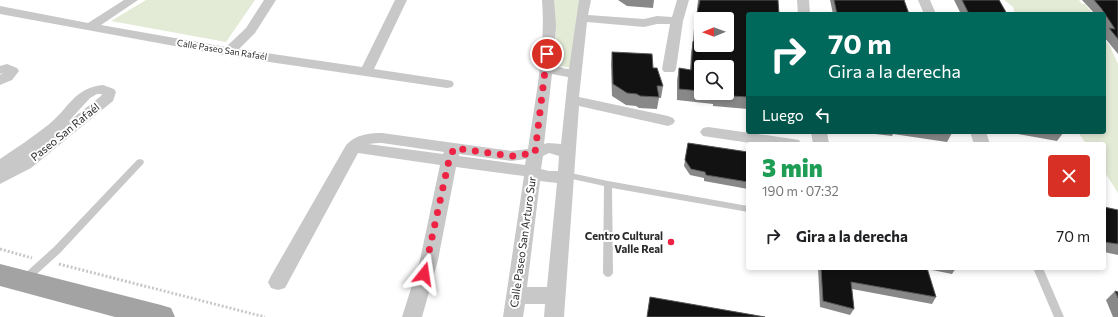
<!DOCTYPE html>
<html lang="es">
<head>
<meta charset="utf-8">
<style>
	body { margin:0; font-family:Commissioner,sans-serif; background:#f6f6f6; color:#202124; height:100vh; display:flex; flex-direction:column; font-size:15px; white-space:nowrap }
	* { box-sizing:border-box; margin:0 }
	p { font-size:13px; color:#757577 }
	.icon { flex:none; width:22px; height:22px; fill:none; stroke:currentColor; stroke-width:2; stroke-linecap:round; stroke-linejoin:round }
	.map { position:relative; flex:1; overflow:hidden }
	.side { position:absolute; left:746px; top:142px; width:360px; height:128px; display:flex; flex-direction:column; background:#fff; border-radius:4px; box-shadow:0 2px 6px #0003 }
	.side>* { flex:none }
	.guide { position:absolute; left:746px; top:12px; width:360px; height:122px; border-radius:4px; box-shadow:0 2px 6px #0003; background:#00695c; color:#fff; overflow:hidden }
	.needle { width:26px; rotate:269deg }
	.tools { position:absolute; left:694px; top:12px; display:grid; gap:8px }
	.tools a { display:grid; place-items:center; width:40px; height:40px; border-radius:4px; background:#fff; box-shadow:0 2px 6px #0003; font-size:20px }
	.pin { position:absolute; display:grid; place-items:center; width:34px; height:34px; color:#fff; margin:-17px; border:2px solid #fff; border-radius:50%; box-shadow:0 1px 4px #0007 }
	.me { position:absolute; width:44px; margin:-22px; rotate:15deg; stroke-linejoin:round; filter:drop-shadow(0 0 3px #0008) }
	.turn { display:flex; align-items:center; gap:14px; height:84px; padding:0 16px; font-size:18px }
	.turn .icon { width:52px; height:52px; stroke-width:2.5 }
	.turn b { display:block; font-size:28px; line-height:34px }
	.then { display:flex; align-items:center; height:38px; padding:0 16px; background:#0003; gap:8px; font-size:15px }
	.round { display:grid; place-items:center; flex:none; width:42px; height:42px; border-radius:4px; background:#f6f6f6 }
	.headline { display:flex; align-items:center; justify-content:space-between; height:68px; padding:0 16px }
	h1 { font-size:24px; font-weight:800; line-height:30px; color:#1e9e55 }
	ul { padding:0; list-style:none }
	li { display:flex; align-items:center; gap:12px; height:52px; padding:0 16px }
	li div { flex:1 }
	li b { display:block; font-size:15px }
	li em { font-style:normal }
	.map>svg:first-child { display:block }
</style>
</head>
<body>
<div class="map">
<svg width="1118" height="317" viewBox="0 0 1118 317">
	<rect width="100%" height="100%" fill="#fff"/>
	<path fill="#e3ebd7" d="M146,0H255L226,42L111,21Z
		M552,0H583L573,68L559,66Z
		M1004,0H1079L1082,4H1085L1093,14H1015L1013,7Z
		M1104,39L1110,46L1118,64V193L1104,171V144H1086L1078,132H1104Z"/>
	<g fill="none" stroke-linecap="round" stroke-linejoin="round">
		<path stroke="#c8c8c8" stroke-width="3" stroke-dasharray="2 2" stroke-linecap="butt" d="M0,249L32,258
			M59,264L265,317"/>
		<path fill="#c8c8c8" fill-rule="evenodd" d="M140,159L143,160L144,162L143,164L60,253L28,282L25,283L22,282L20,279L22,276L54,247L137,160Z
			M566,172L608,181L748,206V212L612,188L613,273L611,276L608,277L605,276L603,273L604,186L563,177L562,175Z
			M1033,268H1043L1064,317H1054Z"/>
		<path fill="#c8c8c8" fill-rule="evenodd" d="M124,0H138L101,25L226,47L246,28L264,0H276L255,33L239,49L362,67L395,0H407L374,69L447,80L452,81L454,84L452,87L447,88L229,56L0,14V6L88,23Z
			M542,0H554L556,25L554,62C558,66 562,69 569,69L579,0H591L588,15L644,19L657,16L672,17L677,0H689L683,21L676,69L674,72H664L662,69L670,24H657L644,27L587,22L579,97L668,116L673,118L675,121L673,124L668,126L579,106L564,317H544L545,304H525L523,317H503L524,176L456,167L438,260L422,317H402L420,260L440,165L358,153L285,288L278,290L271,288L268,282L271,276L345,147C353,135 369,133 382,133L511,151L528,149C535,99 546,50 542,0ZM552,74L568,77L561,144L548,143L544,144ZM378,143H382L444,152L443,154L368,144ZM549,153L559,156L558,171H549L541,169L543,156ZM459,154L511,161L526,159L525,165L459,156ZM540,181L557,183L547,287H527Z
			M797,0H809L810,14H798Z
			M918,0H930L936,14H924Z
			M7,64L17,68L19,71L12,80L0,85V75L3,73L0,74V66Z
			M103,85L114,89L116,92L113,101L31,168L0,184V159C16,148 33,137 48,125C69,109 73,88 103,85ZM97,94H102L101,96L68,122L90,98Z
			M708,127L793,139L799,140L801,144H757L703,136L700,132L703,128Z
			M811,132H827L829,144H813Z
			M970,132H986L990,144H974Z"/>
		<path fill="#a3a3a3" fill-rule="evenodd" d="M0,264L161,305L171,308L175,317H115L0,286Z"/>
	</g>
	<path fill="#888" fill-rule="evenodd" d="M618,0H654L653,8L627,6Z
		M698,0H778L748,14V109L713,106V104L677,100V80L679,68L690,70L691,53L693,41L694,28L698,10L697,9ZM701,67L727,93H701Z
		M830,0H904L909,14H833Z
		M954,0H999L1007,14H961Z
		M1082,0H1117L1118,1V54L1104,37V35L1106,32L1104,29V14H1095Z
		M612,52L653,68L663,86L661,98H659L657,109L639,108L636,106L626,105L612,96L611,64Z
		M859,132H951L952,133L947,142L893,134L892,136Z
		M1017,132H1064L1057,141L1018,134Z
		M688,143L748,152V189L704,181V178L690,175L684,166Z
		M1104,207L1118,210V255L1104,252Z
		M818,268H956L952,274L927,269L936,297L932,304L852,289L854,309L850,315L820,307Z
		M1115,291L1118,292V317H1113L1106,300Z"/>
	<path fill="#121212" stroke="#595959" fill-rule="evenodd" d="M700,0H778L779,14H748V97L716,95L715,93H727V67H701V91L679,89V68L691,70L693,41L694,42L696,17ZM701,19H727V45H701Z
		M834,0H904L909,14H837Z
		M962,0H999L1007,14H969Z
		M1094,0H1117L1118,1V39L1109,28L1115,29L1101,8Z
		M612,52L652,54L653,68H657L663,86H657L659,97L640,96L637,94L627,93L613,84Z
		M943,132H951L952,133Z
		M688,143L748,152V182L706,175L705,172L691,169L685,160Z
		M1104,207L1118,210V244L1104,242Z
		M821,268H927L936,297L851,282L854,309L823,301Z
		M1115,291L1118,292V298Z
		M650,297L765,317H647Z"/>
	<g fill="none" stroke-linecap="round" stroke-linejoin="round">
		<path stroke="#ee2243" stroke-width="7" stroke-dasharray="0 12.6" d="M424,274L449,160L454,148L512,156L535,153L547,54"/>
	</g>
	<circle fill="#ee2243" stroke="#fff" stroke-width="1.5" cx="671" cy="242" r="4"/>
	<g text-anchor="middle" stroke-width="4" stroke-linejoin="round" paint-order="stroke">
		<g font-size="9" fill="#2b2b2b" stroke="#fff">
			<text transform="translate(222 50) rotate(9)" y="3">Calle Paseo San Rafaél</text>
		</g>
		<g font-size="11" fill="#2b2b2b" stroke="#fff">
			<text transform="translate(65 132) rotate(-39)" y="4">Paseo San Rafaél</text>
			<text transform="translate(523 242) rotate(-82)" y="4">Calle Paseo San Arturo Sur</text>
		</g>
		<g font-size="11" font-weight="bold" fill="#2b2b2b" stroke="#fff" text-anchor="end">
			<text x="663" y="240">Centro Cultural<tspan x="663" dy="13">Valle Real</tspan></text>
		</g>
	</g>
</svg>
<div class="tools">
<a><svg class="needle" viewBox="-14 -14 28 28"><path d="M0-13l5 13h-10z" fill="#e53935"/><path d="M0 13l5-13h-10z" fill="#757577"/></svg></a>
<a><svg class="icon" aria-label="search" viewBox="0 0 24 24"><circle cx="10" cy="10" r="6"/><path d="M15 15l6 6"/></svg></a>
</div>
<div class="pin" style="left:547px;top:54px;background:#d93025"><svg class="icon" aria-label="arrive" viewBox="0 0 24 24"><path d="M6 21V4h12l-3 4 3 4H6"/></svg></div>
<svg class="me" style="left:424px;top:274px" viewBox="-20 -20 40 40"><path d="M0-17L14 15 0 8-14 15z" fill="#ee2243" stroke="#fff" stroke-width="4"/></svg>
<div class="guide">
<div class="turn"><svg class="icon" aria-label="right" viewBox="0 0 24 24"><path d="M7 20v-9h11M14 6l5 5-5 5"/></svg><div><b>70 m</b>Gira a la derecha</div></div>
<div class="then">Luego<svg class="icon" aria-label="left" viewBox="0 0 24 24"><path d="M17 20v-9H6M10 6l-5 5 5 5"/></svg></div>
</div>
<section class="side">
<div class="headline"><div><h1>3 min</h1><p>190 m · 07:32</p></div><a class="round" style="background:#d93025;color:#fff"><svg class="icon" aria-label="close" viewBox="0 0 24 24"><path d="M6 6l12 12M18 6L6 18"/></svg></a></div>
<ul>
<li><svg class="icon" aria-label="right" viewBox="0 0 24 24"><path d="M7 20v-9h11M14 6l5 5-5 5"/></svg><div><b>Gira a la derecha</b></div><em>70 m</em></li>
</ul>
</section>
</div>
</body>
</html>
